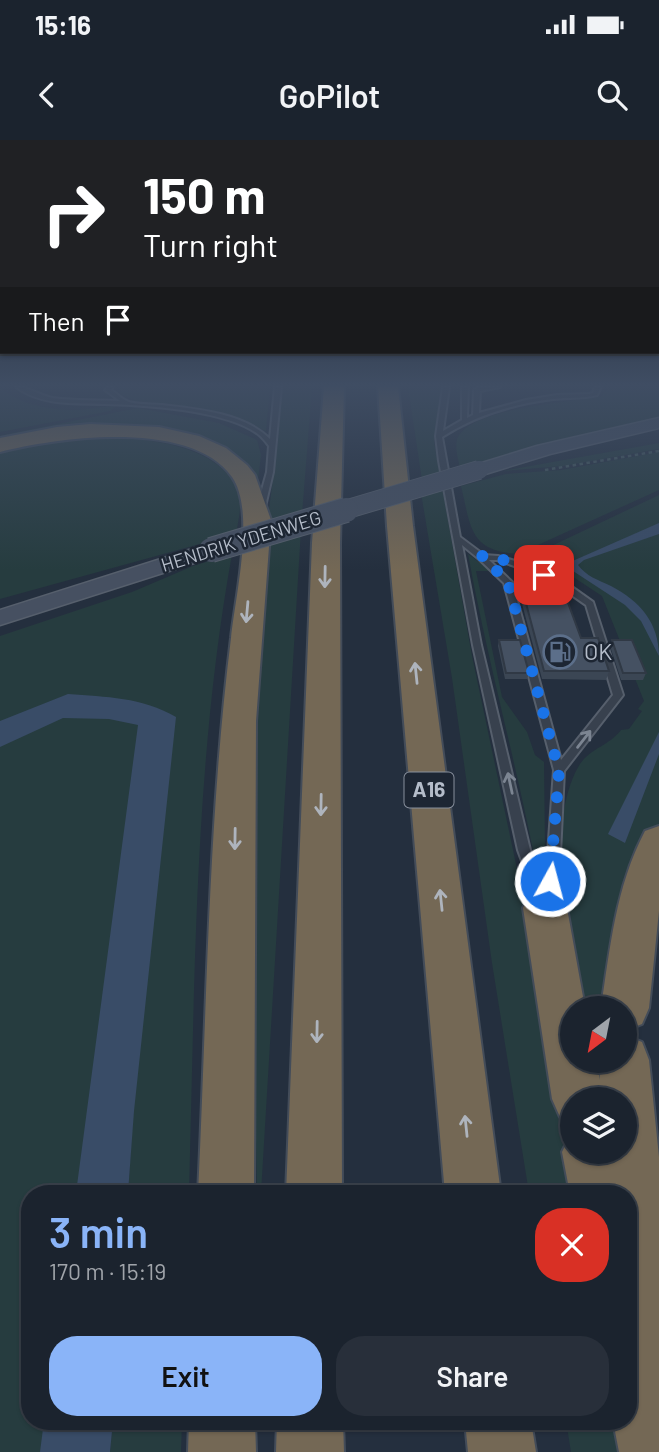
<!DOCTYPE html>
<html lang="en">
<head>
<meta charset="utf-8">
<style>
	body { margin:0; font-family:Barlow,sans-serif; background:#282f3a; color:#f1f3f6; height:100vh; display:flex; flex-direction:column; font-size:26px; white-space:nowrap }
	* { box-sizing:border-box; margin:0 }
	p { font-size:23px; color:#a0a4aa }
	.icon { flex:none; width:38px; height:38px; fill:none; stroke:currentColor; stroke-width:2; stroke-linecap:round; stroke-linejoin:round }
	.map { position:relative; flex:1; overflow:hidden }
	.side { position:absolute; left:21px; top:1045px; width:616px; height:245px; display:flex; flex-direction:column; background:#1b232e; border-radius:28px; box-shadow:0 2px 5px #0004,0 0 0 2px #39404a }
	.side>* { flex:none }
	.top-card { position:absolute; left:0px; top:0px; width:660px; height:214px; box-shadow:0 2px 5px #0004,0 0 0 2px #39404a; background:#202124; color:#fff; overflow:hidden }
	.needle { width:46px; rotate:212deg }
	.controls { position:absolute; left:560px; top:856px; display:grid; gap:14px }
	.controls a { display:grid; place-items:center; width:77px; height:77px; border-radius:50%; background:#1b232e; box-shadow:0 2px 5px #0004,0 0 0 2px #39404a; font-size:35px }
	.pin { position:absolute; display:grid; place-items:center; width:60px; height:60px; color:#fff; margin:-30px; border-radius:14px; box-shadow:0 4px 10px #0006 }
	.me { position:absolute; width:77px; margin:-38px; rotate:7deg; stroke-linejoin:round; filter:drop-shadow(0 0 5px #0008) }
	.turn { display:flex; align-items:center; gap:24px; height:147px; padding:0 28px; font-size:32px }
	.turn .icon { width:91px; height:91px; stroke-width:2.5 }
	.turn b { display:block; font-size:49px; line-height:60px }
	.then { display:flex; align-items:center; height:66px; padding:0 28px; background:#0003; gap:14px; font-size:26px }
	.round { display:grid; place-items:center; flex:none; width:74px; height:74px; border-radius:28px; background:#282f3a }
	.head { display:flex; align-items:center; justify-content:space-between; height:119px; padding:0 28px }
	h1 { font-size:42px; font-weight:600; line-height:52px; color:#8ab4f8 }
	.primary-button { display:flex; gap:14px; margin-top:auto; padding:14px 28px }
	.primary-button a { flex:1; height:80px; border-radius:28px; background:#8ab4f8; color:#111; font-size:28px; font-weight:600; line-height:80px; text-align:center }
	.primary-button a+a { background:#282f3a; color:#f1f3f6 }
	.status { display:flex; justify-content:space-between; align-items:center; height:49px; padding:0 35px; background:#1b232e; direction:ltr }
	.status svg { height:19px; fill:currentColor }
	header { display:flex; justify-content:space-between; align-items:center; height:91px; padding:0 28px; background:#1b232e; font-size:32px; font-weight:600 }
	.map>svg:first-child { display:block }
</style>
</head>
<body>
<div class="status"><b>15:16</b><svg viewBox="0 0 49 12"><path d="M0 12V9h3v3zM5 12V6h3v6zM10 12V3h3v9zM15 12V0h3v12zM26 1h20v11H26zM47 4h2v5h-2z"/></svg></div>
<header><svg class="icon" aria-label="back" viewBox="0 0 24 24"><path d="M15 5l-7 7 7 7"/></svg>GoPilot<svg class="icon" aria-label="search" viewBox="0 0 24 24"><circle cx="10" cy="10" r="6"/><path d="M15 15l6 6"/></svg></header>
<div class="map">
<svg width="659" height="1312" viewBox="0 0 659 1312">
	<rect width="100%" height="100%" fill="#242f3e"/>
	<path fill="#263c3f" d="M0,247C18,265 52,270 77,270C90,269 103,266 116,266L110,271L0,292Z
		M118,247H270L266,291L215,273L135,261L121,254Z
		M281,247H312L302,375L267,385L278,301Z
		M408,247H441L434,302L440,335L422,340Z
		M611,247H659V279L460,328C458,319 454,305 458,297C474,267 569,263 601,256Z
		M138,268L219,283L257,300L261,315L258,340L250,332L170,293L0,302V296L8,294Z
		M95,296C139,298 225,302 239,356C242,368 238,381 236,394L0,459V312L38,302Z
		M659,303V309L563,326L503,331Z
		M659,312V350L518,414C469,411 471,387 461,346L506,334L561,330Z
		M437,349L443,352L472,516L524,762L527,802L573,1053H529L492,823L452,538L421,353Z
		M659,355V685L654,694L610,868H572V874C562,813 546,676 580,624C591,608 610,605 621,590L629,589L642,571L638,569L644,561L602,456L561,429L526,418Z
		M301,389L261,1053L257,1054L250,680L264,400Z
		M232,414C194,625 195,840 189,1053H128L158,588L111,1053L30,1054V1281H82L78,1312H0V496L132,452L193,426Z
		M468,414L491,431H476L502,557L527,592L535,615L544,622L545,708L543,712L533,710C513,611 486,513 468,414Z
		M113,1281H182L181,1312H110Z
		M566,1281H616L622,1312H571Z"/>
	<path fill="#394c67" d="M659,383V394L584,420L578,425C586,436 598,440 611,446C640,461 659,483 659,516L641,481L625,465L573,431L568,423Z
		M68,554C106,557 142,557 176,577L134,971L128,1053H76L138,585L109,579L63,578L0,607V581Z
		M659,592V614L625,703L608,694Z
		M44,1281H113L110,1312H40Z"/>
	<g fill="none" stroke-linecap="round" stroke-linejoin="round">
		<defs>
			<path id="service" d="M16,247C27,246 41,256 53,258C75,261 98,260 120,261L105,250L107,247H113L111,250C116,253 123,260 129,262C139,265 152,264 162,265C197,269 244,273 270,299L275,247H281L273,332L264,371L260,373L256,371L267,332L269,306C266,302 262,297 258,294C225,270 146,265 105,264C75,263 42,266 16,247Z
				M443,247H449L443,291L462,280V247H468L467,278L473,275L474,250L477,248L500,247L480,251L479,273L526,260L557,255L589,254L593,253L595,247H601L597,255C582,259 568,257 553,259C513,264 476,275 442,297L460,397L484,415L498,416L532,426L562,440L593,462L623,555L564,631L560,714L552,762L550,766L546,767L539,766L537,762L518,710L473,505L439,321L436,296ZM462,405L479,419L504,443L554,630L548,714L543,746L530,710L481,505ZM489,420H497L526,430L556,444L586,465L613,555L561,620L512,442Z"/>
			<path id="secondary" d="M659,278V288L550,314L479,336L469,330L472,326L537,306Z
				M211,403L219,405L222,410L219,415L0,485V470Z"/>
			<path id="motorway" d="M324,247H344L340,403L342,1054H286L312,403Z
				M378,247H398L413,386L501,1054H445L387,386Z
				M90,284L159,287L199,296L226,308L247,325L255,335L271,380L256,581L254,1054H198C207,869 208,682 231,498C235,458 256,371 232,337C191,279 59,297 0,312V298L57,287Z
				M659,686V771L649,868L642,884L625,891V868H601C610,808 616,746 645,691Z
				M545,749L560,755L567,768L585,868H572V920H596L600,940L599,920H625V895L642,902L649,920L659,1017V1312H619L613,1281H628V1054H570L562,1012L572,992V1012H625V959H572V983L560,977L552,959L523,768L530,755Z
				M189,1281H255L256,1312H188Z
				M277,1281H343L344,1312H276Z
				M465,1281H531L536,1312H468Z"/>
		</defs>
		<use href="#service" stroke="#565f6c" stroke-width="4"/>
		<use href="#secondary" stroke="#565f6c" stroke-width="3"/>
		<use href="#motorway" stroke="#434c59" stroke-width="4"/>
		<path stroke="#44595c" stroke-width="2.5" stroke-dasharray="3.5 3.5" stroke-linecap="butt" d="M545,330L659,311"/>
		<path stroke="#44595c" stroke-width="3.5" stroke-dasharray="4.5 4.5" stroke-linecap="butt" d="M541,419L546,416L548,405"/>
		<use href="#service" fill="#38414e" fill-rule="evenodd"/>
		<use href="#secondary" fill="#465061" fill-rule="evenodd"/>
		<use href="#motorway" fill="#746855" fill-rule="evenodd"/>
		<defs>
			<path id="secondary-bridge-far1" d="M341,371L479,330"/>
			<path id="secondary-bridge" d="M211,410L346,370"/>
		</defs>
		<use href="#secondary-bridge-far1" stroke="#565f6c" stroke-width="20" stroke-linecap="butt"/>
		<use href="#secondary-bridge" stroke="#565f6c" stroke-width="26" stroke-linecap="butt"/>
		<use href="#secondary-bridge-far1" stroke="#465061" stroke-width="18"/>
		<use href="#secondary-bridge" stroke="#465061" stroke-width="24"/>
	</g>
	<path fill="#3b4654" d="M523,452L581,498L609,531L606,540L542,539L521,460Z
		M499,500L529,533L527,539H505L498,506Z
		M612,500L646,533L643,540H621L610,506Z"/>
	<path fill="#455162" stroke="#303945" stroke-width="2" d="M523,452H564L581,498H598L609,531H544Z
		M499,500H520L529,533H506Z
		M612,500H632L646,533H623Z"/>
	<defs><path id="oneway-shaft" d="M-6 0H5M1.5-3L5.5 0L1.5 3" fill="none" stroke-width="1.6" stroke-linecap="round" stroke-linejoin="round" transform="scale(1.75)"/></defs>
	<g stroke="#aeb4bd">
		<use href="#oneway-shaft" transform="translate(325 437) rotate(91)"/>
		<use href="#oneway-shaft" transform="translate(247 472) rotate(95)"/>
		<use href="#oneway-shaft" transform="translate(416 533) rotate(-96)"/>
		<use href="#oneway-shaft" transform="translate(321 665) rotate(91)"/>
		<use href="#oneway-shaft" transform="translate(235 699) rotate(91)"/>
		<use href="#oneway-shaft" transform="translate(441 760) rotate(-96)"/>
		<use href="#oneway-shaft" transform="translate(317 892) rotate(91)"/>
		<use href="#oneway-shaft" transform="translate(466 986) rotate(-96)"/>
	</g>
	<g stroke="#7c8592">
		<use href="#oneway-shaft" transform="translate(584 599) rotate(-52)"/>
		<use href="#oneway-shaft" transform="translate(510 643) rotate(-102)"/>
	</g>
	<linearGradient id="sky" x2="0" y2="1"><stop stop-color="#141a22"/><stop offset="0.57" stop-color="#3f4d63"/><stop offset="1" stop-color="#3f4d63" stop-opacity="0"/></linearGradient>
	<rect width="659" height="430" fill="url(#sky)"/>
	<g fill="none" stroke-linecap="round" stroke-linejoin="round">
		<path stroke="#1a73e8" stroke-width="12" stroke-dasharray="0 21.6" d="M544,435L498,418L482,416L508,442L559,631L550,741"/>
	</g>
	<defs>
		<symbol id="fuel-ring" viewBox="-11 -11 22 22"><circle r="9.5" fill="#1d2633" stroke="#5c6f8a" stroke-width="1.5"/><path d="M-5.5-6h7V0h2V4h1.3V-2.5L3-4.5l.8-.8L6-3V5H2.5V1h-1V6h-7ZM-4.2-4.7v3.2H.2V-4.7Z" fill="#5c6f8a"/></symbol>
	</defs>
	<g fill-rule="evenodd">
		<use href="#fuel-ring" x="541" y="493" width="38" height="38"/>
	</g>
	<g text-anchor="middle" stroke-width="5" stroke-linejoin="round" paint-order="stroke">
		<g font-size="19" fill="#b4bcc9" stroke="#1d2633">
			<text transform="translate(241 401) rotate(-17)" y="7">HENDRIK YDENWEG</text>
		</g>
		<rect fill="#1d2633" stroke="#878f9c" stroke-width="2" x="404.5" y="632.5" width="49" height="35" rx="5"/>
		<g font-size="21" font-weight="bold" fill="#b4bcc9">
			<text x="429" y="657">A16</text>
		</g>
		<g font-size="23" fill="#b4bcc9" stroke="#1d2633" text-anchor="start">
			<text x="584" y="520">OK</text>
		</g>
	</g>
</svg>
<div class="controls">
<a><svg class="needle" viewBox="-14 -14 28 28"><path d="M0-13l5 13h-10z" fill="#e53935"/><path d="M0 13l5-13h-10z" fill="#a0a4aa"/></svg></a>
<a><svg class="icon" aria-label="layers" viewBox="0 0 24 24"><path d="M12 4l9 5-9 5-9-5zM3 14l9 5 9-5"/></svg></a>
</div>
<div class="pin" style="left:544px;top:435px;background:#d93025"><svg class="icon" aria-label="arrive" viewBox="0 0 24 24"><path d="M6 21V4h12l-3 4 3 4H6"/></svg></div>
<svg class="me" style="left:550px;top:741px" viewBox="-20 -20 40 40"><circle r="17" fill="#1a73e8" stroke="#fff" stroke-width="3"/><path d="M0-11L8 9 0 5-8 9z" fill="#fff"/></svg>
<div class="top-card">
<div class="turn"><svg class="icon" aria-label="right" viewBox="0 0 24 24"><path d="M7 20v-9h11M14 6l5 5-5 5"/></svg><div><b>150 m</b>Turn right</div></div>
<div class="then">Then<svg class="icon" aria-label="arrive" viewBox="0 0 24 24"><path d="M6 21V4h12l-3 4 3 4H6"/></svg></div>
</div>
<section class="side">
<div class="head"><div><h1>3 min</h1><p>170 m · 15:19</p></div><a class="round" style="background:#d93025;color:#fff"><svg class="icon" aria-label="close" viewBox="0 0 24 24"><path d="M6 6l12 12M18 6L6 18"/></svg></a></div>
<div class="primary-button"><a>Exit</a><a>Share</a></div>
</section>
</div>
</body>
</html>
